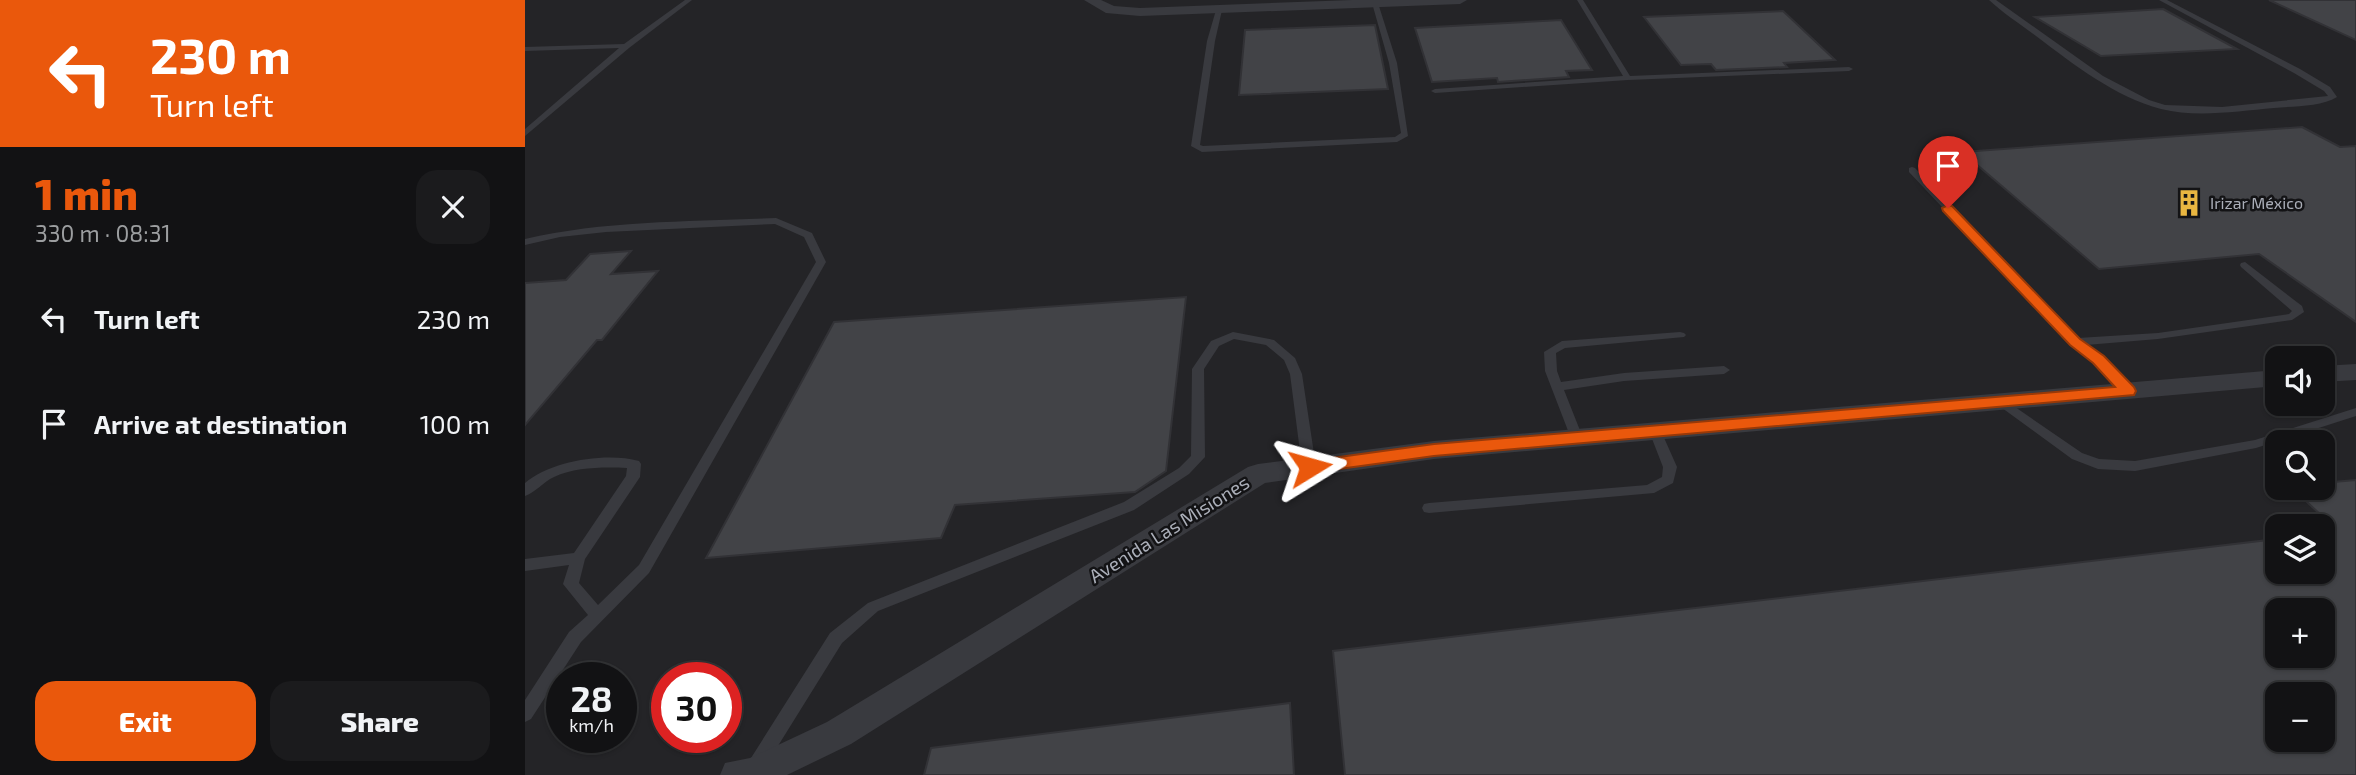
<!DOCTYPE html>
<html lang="en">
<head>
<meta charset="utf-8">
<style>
	body { margin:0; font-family:"Exo 2",sans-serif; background:#1b1b1d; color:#f1f3f6; height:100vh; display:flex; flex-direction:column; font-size:26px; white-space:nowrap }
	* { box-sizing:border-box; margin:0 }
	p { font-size:23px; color:#9c9ea0 }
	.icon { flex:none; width:38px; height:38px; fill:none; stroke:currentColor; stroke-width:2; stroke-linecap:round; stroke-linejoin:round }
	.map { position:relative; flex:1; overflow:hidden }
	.drawer { display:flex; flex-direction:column; background:#121214; width:525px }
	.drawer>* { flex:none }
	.banner { background:#ea580c; color:#fff; overflow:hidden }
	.fabs { position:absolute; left:1740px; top:346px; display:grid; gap:14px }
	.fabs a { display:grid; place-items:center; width:70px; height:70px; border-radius:14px; background:#121214; box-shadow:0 2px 5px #0004,0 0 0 2px #313234; font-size:35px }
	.speed { position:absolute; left:21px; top:662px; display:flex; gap:14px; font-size:35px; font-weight:700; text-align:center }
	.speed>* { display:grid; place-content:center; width:91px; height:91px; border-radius:50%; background:#121214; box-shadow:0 2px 5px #0004,0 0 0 2px #313234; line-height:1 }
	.speed small { font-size:18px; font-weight:400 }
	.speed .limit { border:10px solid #d22; background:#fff; color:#111 }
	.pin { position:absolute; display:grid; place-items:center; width:60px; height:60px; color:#fff; margin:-72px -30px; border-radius:50% 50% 50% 0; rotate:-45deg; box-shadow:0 0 7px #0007 }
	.pin .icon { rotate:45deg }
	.me { position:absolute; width:77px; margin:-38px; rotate:82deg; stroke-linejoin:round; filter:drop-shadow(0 0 5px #0008) }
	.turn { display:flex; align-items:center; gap:24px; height:147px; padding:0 35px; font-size:32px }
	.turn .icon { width:91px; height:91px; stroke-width:2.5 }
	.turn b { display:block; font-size:49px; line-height:60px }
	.round { display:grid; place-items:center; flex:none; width:74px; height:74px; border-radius:21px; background:#1b1b1d }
	.overview { display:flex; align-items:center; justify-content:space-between; height:119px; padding:0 35px }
	h1 { font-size:42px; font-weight:800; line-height:52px; color:#ea580c }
	.primary-button { display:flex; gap:14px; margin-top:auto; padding:14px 35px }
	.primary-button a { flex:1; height:80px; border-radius:21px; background:#ea580c; color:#fff; font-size:28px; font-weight:800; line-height:80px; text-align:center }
	.primary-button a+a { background:#1b1b1d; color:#f1f3f6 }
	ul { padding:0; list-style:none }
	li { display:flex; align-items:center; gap:21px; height:105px; padding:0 35px }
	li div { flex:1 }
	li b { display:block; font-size:26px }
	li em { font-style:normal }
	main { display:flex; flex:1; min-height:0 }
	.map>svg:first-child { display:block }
</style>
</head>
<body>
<main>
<section class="drawer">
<div class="banner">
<div class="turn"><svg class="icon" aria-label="left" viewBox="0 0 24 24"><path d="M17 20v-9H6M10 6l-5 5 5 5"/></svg><div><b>230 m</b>Turn left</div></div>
</div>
<div class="overview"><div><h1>1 min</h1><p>330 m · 08:31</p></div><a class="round"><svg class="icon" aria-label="close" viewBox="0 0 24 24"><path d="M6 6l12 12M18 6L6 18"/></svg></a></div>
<ul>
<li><svg class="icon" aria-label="left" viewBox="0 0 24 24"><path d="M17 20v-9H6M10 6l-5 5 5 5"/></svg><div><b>Turn left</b></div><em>230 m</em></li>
<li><svg class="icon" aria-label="arrive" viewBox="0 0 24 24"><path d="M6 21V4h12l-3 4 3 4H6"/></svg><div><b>Arrive at destination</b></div><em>100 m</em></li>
</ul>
<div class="primary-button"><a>Exit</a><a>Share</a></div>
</section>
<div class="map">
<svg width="1831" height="775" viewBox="0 0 1831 775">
	<rect width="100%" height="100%" fill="#18181a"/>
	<path fill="#242427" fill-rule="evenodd" d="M0,0H1831V775H0ZM1752,359H1797V404H1752ZM1752,443H1797V488H1752ZM1752,527H1797V572H1752ZM1752,611H1797V656H1752ZM37,677H96V737H37ZM142,677H201V737H142ZM1752,695H1797V740H1752Z"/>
	<path fill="#424347" stroke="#323236" stroke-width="2" fill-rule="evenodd" d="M1744,0H1831V40Z
		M1638,9L1712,49L1576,56L1510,17Z
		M1258,11L1310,60L1259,63L1262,67L1191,70L1186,64L1156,65L1119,17Z
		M1036,20L1067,70L1041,71L1044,77L973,82L972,78L907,82L890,28Z
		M850,25L863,89L714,95L720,30Z
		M1777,127L1815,147L1831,146V322L1734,254L1574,269L1437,152Z
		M106,251L86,274L133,271L77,340H72L0,425V283L41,280L65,254Z
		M661,297L641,471L610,492L430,505L416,538L181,558L309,322Z
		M1831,480V775H820L808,651L1752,539V572H1797V516L1767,488H1797V483ZM1752,611H1797V656H1752ZM1752,695H1797V740H1752Z
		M765,703L769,775H399L406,748Z"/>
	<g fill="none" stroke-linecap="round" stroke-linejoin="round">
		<path fill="#393a3f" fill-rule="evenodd" d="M160,0H167L104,48L0,136V129L94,48L0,51V47L99,44Z
			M1052,0H1058L1105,76L1324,67L1328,69L1324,71L1103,80L910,93L906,91L910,89L1098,76Z
			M1464,0H1471L1578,76L1624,100L1640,105L1697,107L1803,96L1799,91L1769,73L1634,0H1642L1775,69L1805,87L1812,97C1796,107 1768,106 1749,108C1713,111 1672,118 1636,109C1590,97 1548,64 1511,36C1495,24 1478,13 1464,0Z
			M850,1L853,3L872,63L883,136L872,142L677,152L666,146L682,41L691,10L694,8L697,10L690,41L675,145L678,146L870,137L876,133L864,63L847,3Z
			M1387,167L1390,168L1553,338L1633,333L1764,314L1767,311L1716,267L1715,265L1716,263L1720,262L1777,306L1779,312L1767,320L1633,339L1561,345L1577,357L1609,391L1607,394H1599L1569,363L1546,344L1384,172V168Z
			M251,218L287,233L301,262L124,573L56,642L6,719L0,722V700L44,632L63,615L38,584L44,565L0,571V559L49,553L101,476L102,468C78,467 51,467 29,477C18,482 11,492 0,496V483C26,461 81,452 114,461L116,464L115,477L60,559L54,583L73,605L114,565L291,262L279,237L250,224L81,232L35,237L0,245V239C82,220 167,222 251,218Z
			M708,332L749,340L770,358L777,374L791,467L789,470H779L777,467L765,374L759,360L741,345L709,339L694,346L679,369L680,457L664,474L609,510L353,611L317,643L238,770L232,772L226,770L223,764L226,758L305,633L343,603L599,502L654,468L666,456L667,369L686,341Z
			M1155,332L1159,333L1161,335L1159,337L1040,348L1031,353L1032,371L1036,382L1099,373L1199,366L1205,370L1199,374L1099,381L1039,390L1058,438L1052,442L1047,441L1020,371L1019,352L1037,341Z
			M1477,398L1557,453L1574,459L1610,461L1730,440L1831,408V416L1731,448L1610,471L1573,469L1547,459L1473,405L1471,402L1473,399Z
			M1130,427L1136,431L1152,467L1148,483L1129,493L904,513L899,512L897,508L899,504L904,503L1122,485L1137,477L1138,467L1124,431Z"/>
		<path fill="#393a3f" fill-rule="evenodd" d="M559,0H576L589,6L615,8L827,0H942L935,4L615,16L581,13Z
			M1831,364V380L1797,382V366Z
			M1752,370V386L909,459L740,483L326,744L262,775H195L200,763L225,758L302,722L723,467L733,464L909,441Z"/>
	</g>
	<path fill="#ea580c" stroke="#983908" stroke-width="2" d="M1423,205L1427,206L1555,339L1579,356L1609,387L1611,391L1609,395L909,456L785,473L776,467L785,461L909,444L1590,387L1568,363L1545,345L1418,211L1417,208Z"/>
	<defs>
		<symbol id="building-bare" viewBox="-9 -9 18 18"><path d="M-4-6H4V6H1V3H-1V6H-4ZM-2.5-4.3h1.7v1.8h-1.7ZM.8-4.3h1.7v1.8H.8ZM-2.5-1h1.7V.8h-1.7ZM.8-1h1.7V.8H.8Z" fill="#e9b641" stroke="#131315" stroke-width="2.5" paint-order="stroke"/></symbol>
	</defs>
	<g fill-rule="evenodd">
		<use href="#building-bare" x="1645" y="184" width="38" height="38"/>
	</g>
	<g text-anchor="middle" stroke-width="5" stroke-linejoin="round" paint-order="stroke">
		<g font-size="16" fill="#abafb9" stroke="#131315" text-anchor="start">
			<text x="1685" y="209">Irizar México</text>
		</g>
		<g font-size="19" fill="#abafb9" stroke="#131315">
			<text transform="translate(644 529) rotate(-32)" y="7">Avenida Las Misiones</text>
		</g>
	</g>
</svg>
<div class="fabs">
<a><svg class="icon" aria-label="sound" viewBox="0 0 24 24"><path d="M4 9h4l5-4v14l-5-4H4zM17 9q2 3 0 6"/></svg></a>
<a><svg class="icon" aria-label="search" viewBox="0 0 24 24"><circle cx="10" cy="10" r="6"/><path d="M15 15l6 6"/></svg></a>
<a><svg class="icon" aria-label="layers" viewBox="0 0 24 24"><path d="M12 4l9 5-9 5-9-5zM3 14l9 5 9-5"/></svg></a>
<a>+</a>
<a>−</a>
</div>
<div class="speed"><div>28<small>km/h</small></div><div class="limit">30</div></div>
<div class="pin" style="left:1423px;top:208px;background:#d93025"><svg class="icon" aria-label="arrive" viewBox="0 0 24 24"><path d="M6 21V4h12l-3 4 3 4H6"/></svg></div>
<svg class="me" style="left:785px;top:467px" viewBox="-20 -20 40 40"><path d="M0-17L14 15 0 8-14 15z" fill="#ea580c" stroke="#fff" stroke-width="4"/></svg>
</div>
</main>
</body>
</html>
